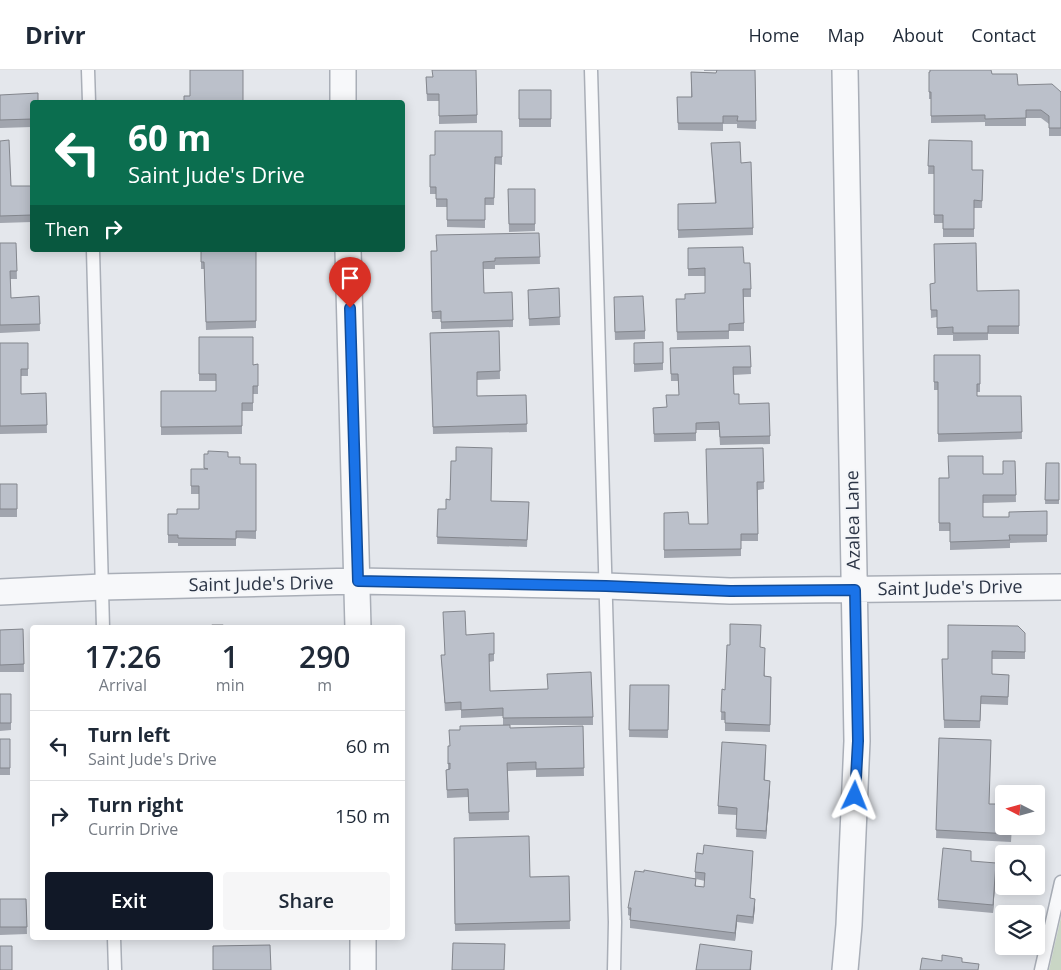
<!DOCTYPE html>
<html lang="en">
<head>
<meta charset="utf-8">
<style>
	body { margin:0; font-family:"Open Sans",sans-serif; background:#f6f6f7; color:#1f2937; height:100vh; display:flex; flex-direction:column; font-size:19px; white-space:nowrap }
	* { box-sizing:border-box; margin:0 }
	p { font-size:16px; color:#747a83 }
	.icon { flex:none; width:28px; height:28px; fill:none; stroke:currentColor; stroke-width:2; stroke-linecap:round; stroke-linejoin:round }
	.map { position:relative; flex:1; overflow:hidden }
	.side { position:absolute; left:30px; top:555px; width:375px; height:315px; display:flex; flex-direction:column; background:#fff; border-radius:5px; box-shadow:0 2px 12px #0003 }
	.side>* { flex:none }
	.guide { position:absolute; left:30px; top:30px; width:375px; height:152px; border-radius:5px; box-shadow:0 2px 12px #0003; background:#0b6e4f; color:#fff; overflow:hidden }
	.needle { width:32px; rotate:276deg }
	.controls { position:absolute; left:995px; top:715px; display:grid; gap:10px }
	.controls a { display:grid; place-items:center; width:50px; height:50px; border-radius:5px; background:#fff; box-shadow:0 2px 12px #0003; font-size:25px }
	.pin { position:absolute; display:grid; place-items:center; width:42px; height:42px; color:#fff; margin:-51px -21px; border-radius:50% 50% 50% 0; rotate:-45deg; box-shadow:0 0 5px #0007 }
	.pin .icon { rotate:45deg }
	.me { position:absolute; width:55px; margin:-28px; rotate:2deg; stroke-linejoin:round; filter:drop-shadow(0 0 4px #0008) }
	.turn { display:flex; align-items:center; gap:18px; height:105px; padding:0 15px; font-size:22px }
	.turn .icon { width:65px; height:65px; stroke-width:2.5 }
	.turn b { display:block; font-size:35px; line-height:42px }
	.then { display:flex; align-items:center; height:48px; padding:0 15px; background:#0003; gap:10px; font-size:19px }
	.eta { display:flex; justify-content:space-evenly; align-items:center; height:85px; text-align:center }
	.eta b { font-size:30px; font-weight:600; line-height:35px }
	.cta { display:flex; gap:10px; margin-top:auto; padding:10px 15px }
	.cta a { flex:1; height:58px; border-radius:5px; background:#111827; color:#fff; font-size:20px; font-weight:600; line-height:58px; text-align:center }
	.cta a+a { background:#f6f6f7; color:#1f2937 }
	ul { padding:0; list-style:none }
	li { display:flex; align-items:center; gap:15px; height:70px; padding:0 15px; border-top:1px solid #e0e1e3 }
	li div { flex:1 }
	li b { display:block; font-size:19px }
	li em { font-style:normal }
	header { display:flex; align-items:center; gap:30px; box-sizing:border-box; height:70px; padding:0 25px; background:#fff; border-bottom:1px solid #e0e1e3 }
	header strong { font-size:24px }
	nav { display:flex; gap:28px; margin-inline-start:auto; font-size:18px }
	.map>svg:first-child { display:block }
</style>
</head>
<body>
<header>
<strong>Drivr</strong>
<nav><a>Home</a><a>Map</a><a>About</a><a>Contact</a></nav>
</header>
<div class="map">
<svg width="1061" height="900" viewBox="0 0 1061 900">
	<rect width="100%" height="100%" fill="#e4e7ec"/>
	<path fill="#c9d6c5" d="M1061,847V900H1049Z"/>
	<g fill="none" stroke-linecap="round" stroke-linejoin="round">
		<defs>
			<path id="service" d="M88,0L89,32
				M591,0L615,852L614,900
				M93,180L103,558
				M114,868L115,900
				M1041,900L1061,812"/>
			<path id="minor" d="M343,0V32
				M348,180L358,558
				M0,522L102,517L358,511L606,516L730,521L1061,517
				M363,868V900
				M845,900L849,855L857,671L845,0"/>
		</defs>
		<use href="#service" stroke="#a9aeb7" stroke-width="15"/>
		<use href="#minor" stroke="#a9aeb7" stroke-width="28"/>
		<use href="#service" stroke="#f7f8fa" stroke-width="12"/>
		<use href="#minor" stroke="#f7f8fa" stroke-width="25"/>
	</g>
	<path fill="#a1a5ae" fill-rule="evenodd" d="M704,0H755L756,59L737,58V54H723V61L678,60L677,27H691V2L716,3L717,1H704Z
		M929,2L992,4L1018,15L1061,22V66H1049V54L1041,48H1026V56H985V52L931,53V29H929Z
		M426,7L477,45V53L439,54V31H427Z
		M519,20H551V57H519Z
		M0,25L32,32V57L0,58Z
		M502,61V95L495,94L494,135H485V158L447,157V137H436V124H430V85H435Z
		M929,70L972,100H983L982,138H974V167H943V153H934V104H928Z
		M0,71L11,116H32V152L0,153Z
		M711,73L741,93L753,158V165L678,168V134L715,133Z
		M508,119H535V161L509,162Z
		M539,163L540,194L495,195V199H483L484,223L513,250V257L441,259V249H432L431,181H436Z
		M0,173H16L17,209H10L11,228L39,226L40,261L0,263Z
		M688,178L744,193L751,219V227H744V261H729V269L677,270L676,229H685L705,223V206H688Z
		M201,180H256V258L206,260L204,199H201Z
		M930,214L977,221L1019,220V264H988V270L953,271V265H937V247L931,248Z
		M559,218L560,255L529,256L528,220Z
		M614,235L645,261V269L615,270Z
		M499,261L500,309L477,310V326L526,325L527,362L433,364L430,263Z
		M199,267L253,295L258,294V324H253V341H242V364L161,365V321H216V311H199Z
		M663,272V300L634,302V273Z
		M0,273H28V306H21V324L46,323L47,363L0,364Z
		M750,276L751,304L733,305L734,324L739,334L770,366V374L720,375L719,360H696V371L654,372L653,338L667,337L679,325L678,311H671L670,278Z
		M934,285H980V322H977V326H1021L1022,369L938,372V320H934Z
		M763,378L764,419L758,420V471H741V486L664,488V443L689,454H707Z
		M204,384L228,387L240,394H256V469L236,468V476H178V473H168V444H177L199,439V424H191V399H204Z
		M1015,391L1016,432L983,433V447H1009L1047,441V472L1010,473V478L950,480V461H939V408H949L983,404H1003Z
		M1046,393H1059V434H1045Z
		M0,414H17V447H0Z
		M491,431L529,432L527,477L437,474L438,439H446Z
		M23,559L24,602H0V560Z
		M1025,563V589H992V604L1009,605L1008,635L981,634L980,658H944L942,589H948Z
		M466,565L494,584V591L489,592L490,621L593,647V655H510V658L583,656L584,706L536,707V700L508,701L509,750L469,751L468,727L447,728L446,700H448V676H450L460,660L503,655V646L461,648V640L445,641L441,585H444Z
		M761,577L765,606L771,607L770,662L725,661V650H721L722,619L725,620Z
		M630,615H669L668,668L629,667Z
		M0,624H11V660L0,661Z
		M939,668L989,734L1012,756L1011,772L936,768Z
		M0,669H10V705H0Z
		M766,682L765,710L770,718L766,769L736,767L737,745L718,744V736Z
		M454,768L530,807L569,806L570,859L455,861Z
		M753,788L750,829L755,837L753,854L737,852L735,871L630,858V846L628,845V838L695,808V802ZM696,809L705,811L704,817L696,816Z
		M971,791L996,801L993,843L938,838V830Z
		M0,829H26L27,864L0,865Z"/>
	<path fill="#83868d" d="M770,711V718L766,769V761Z
		M996,793V801L993,843V835Z
		M755,829V837L753,854V847Z
		M737,845V852L735,871V863Z
		M752,881L751,900H750Z"/>
	<path fill="#bbc0ca" stroke="#83868d" d="M190,0H243V32H184V26H190Z
		M432,0H476L477,45L439,46V24H427L426,7H433Z
		M717,0H755L756,51H737L738,46H723V53H678L677,27H692L691,2L716,3Z
		M930,0H991L992,4H1017L1018,15L1052,14L1061,22V58H1049V46L1041,40H1026V48L985,49V45L931,46V22H929V2H930Z
		M519,20H551V49H519Z
		M38,23V32H32V49L0,50V25Z
		M435,61H502V87H495L494,128H485V150H447V129H436V117H430V85H435Z
		M9,70L11,116H32V145L0,146V71Z
		M929,70L972,71V100H983L982,131L974,130V159H943V145H934V96H928Z
		M740,72L741,93L751,92L753,158L678,160V134L716,133L711,73Z
		M508,119H535V154H509Z
		M539,163L540,187L495,188V191L483,192L484,223L512,222L513,250L441,252V241L432,242L431,181H437L436,165Z
		M0,173H16L17,201H10L11,228L39,226L40,254L0,255Z
		M976,173L977,221L1019,220V256H988V263H953V257L937,258V240H931L930,214L935,213L934,174Z
		M743,177L744,193H750L751,219H743L744,253L729,254V261L677,262L676,229H685V224L705,223V198L688,199V178Z
		M201,180H256V251L206,252L204,192H201Z
		M559,218L560,247L529,249L528,220Z
		M643,226L645,261L615,262L614,227Z
		M499,261L500,301L477,302V326L526,325L527,354L433,357L430,263Z
		M199,267H253V295L258,294V316H253V333H242V356L161,357V321H216V304H199Z
		M663,272V293L634,294V273Z
		M0,273H28V299H21V324L46,323L47,355L0,356Z
		M750,276L751,297H733L734,324H739V334L769,333L770,366L720,367L719,352L696,353V363L654,364L653,338L667,337L666,325H679L678,304H671L670,278Z
		M934,285H980V314H977V326H1021L1022,362L938,364V312H934Z
		M456,377L492,378L491,431L529,432L527,470L437,467L438,439H446V429L450,430L451,391H456Z
		M763,378L764,412H757L758,464H741V479L664,480V443L688,442L689,454H708L706,379Z
		M208,381L228,382V387H240V394H256V461H236V469L178,468V465H168V444H177V439H199V416H191V399H208L204,398V384H208Z
		M948,386H983V404H1003V391H1015L1016,425H983V447H1009V442L1047,441V465H1009L1010,470L950,472V453H939V408H949Z
		M1046,393H1059V430H1045Z
		M0,414H17V439H0Z
		M465,541L466,565L494,563V584H489L490,621L548,619L547,604L591,602L593,647L503,648V638L461,640V632L445,633L441,585H445L443,542Z
		M730,554L761,555L760,577L765,578L764,606L771,607L770,655L725,653V642H721L722,619L725,620L727,575H730Z
		M212,555H223L227,558H208Z
		M948,555L1018,556L1025,563V582L992,581V604L1009,605L1008,627L981,626L980,651L944,650L942,589H948Z
		M23,559L24,594L0,595V560Z
		M630,615H669L668,660H629Z
		M0,624H11V653H0Z
		M510,655V658L583,656L584,698L536,699V692L507,693L509,742L469,743L468,719L447,720L446,700L450,699V693L448,694V676H450L449,660H460V656Z
		M939,668L991,670L989,734H1004V756H1012L1011,764L936,760Z
		M0,669H10V698H0Z
		M722,672L766,675L764,710L770,711L766,761L736,759L737,738L718,736Z
		M529,766L530,807L569,806L570,851L455,854L454,768Z
		M704,775L753,781L750,828L755,829L753,847L737,845L735,863L630,850L631,838H628L635,801L644,802V800L696,809L695,816L704,817L705,803L695,802L697,783L703,784Z
		M943,778L971,781V791L996,793L993,835L938,830Z
		M0,829H26L27,857H0Z
		M453,873L505,874L504,900H452Z
		M700,874L752,881L750,900H696Z
		M270,875L271,900H213V876Z
		M0,876H12V900H0Z
		M942,885L962,888V892L979,894L978,900H920L922,888L942,891Z"/>
	<g fill="none" stroke-linecap="round" stroke-linejoin="round">
		<defs>
			<path id="route" d="M350,238L358,511L606,516L730,521L855,520L858,671L855,726"/>
		</defs>
		<use href="#route" stroke="#114b97" stroke-width="12"/>
		<use href="#route" stroke="#1a73e8" stroke-width="9"/>
	</g>
	<g text-anchor="middle" stroke-width="4" stroke-linejoin="round" paint-order="stroke">
		<g font-size="18" fill="#2b3445" stroke="#f4f6f9">
			<text transform="translate(853 450) rotate(-91)" y="6">Azalea Lane</text>
			<text transform="translate(261 514) rotate(-1)" y="6">Saint Jude's Drive</text>
			<text transform="translate(950 518) rotate(-1)" y="6">Saint Jude's Drive</text>
		</g>
	</g>
</svg>
<div class="controls">
<a><svg class="needle" viewBox="-14 -14 28 28"><path d="M0-13l5 13h-10z" fill="#e53935"/><path d="M0 13l5-13h-10z" fill="#747a83"/></svg></a>
<a><svg class="icon" aria-label="search" viewBox="0 0 24 24"><circle cx="10" cy="10" r="6"/><path d="M15 15l6 6"/></svg></a>
<a><svg class="icon" aria-label="layers" viewBox="0 0 24 24"><path d="M12 4l9 5-9 5-9-5zM3 14l9 5 9-5"/></svg></a>
</div>
<div class="pin" style="left:350px;top:238px;background:#d93025"><svg class="icon" aria-label="arrive" viewBox="0 0 24 24"><path d="M6 21V4h12l-3 4 3 4H6"/></svg></div>
<svg class="me" style="left:855px;top:726px" viewBox="-20 -20 40 40"><path d="M0-17L14 15 0 8-14 15z" fill="#1a73e8" stroke="#fff" stroke-width="4"/></svg>
<div class="guide">
<div class="turn"><svg class="icon" aria-label="left" viewBox="0 0 24 24"><path d="M17 20v-9H6M10 6l-5 5 5 5"/></svg><div><b>60 m</b>Saint Jude's Drive</div></div>
<div class="then">Then<svg class="icon" aria-label="right" viewBox="0 0 24 24"><path d="M7 20v-9h11M14 6l5 5-5 5"/></svg></div>
</div>
<section class="side">
<div class="eta">
<div><b>17:26</b><p>Arrival</p></div>
<div><b>1</b><p>min</p></div>
<div><b>290</b><p>m</p></div>
</div>
<ul>
<li><svg class="icon" aria-label="left" viewBox="0 0 24 24"><path d="M17 20v-9H6M10 6l-5 5 5 5"/></svg><div><b>Turn left</b><p>Saint Jude's Drive</p></div><em>60 m</em></li>
<li><svg class="icon" aria-label="right" viewBox="0 0 24 24"><path d="M7 20v-9h11M14 6l5 5-5 5"/></svg><div><b>Turn right</b><p>Currin Drive</p></div><em>150 m</em></li>
</ul>
<div class="cta"><a>Exit</a><a>Share</a></div>
</section>
</div>
</body>
</html>
